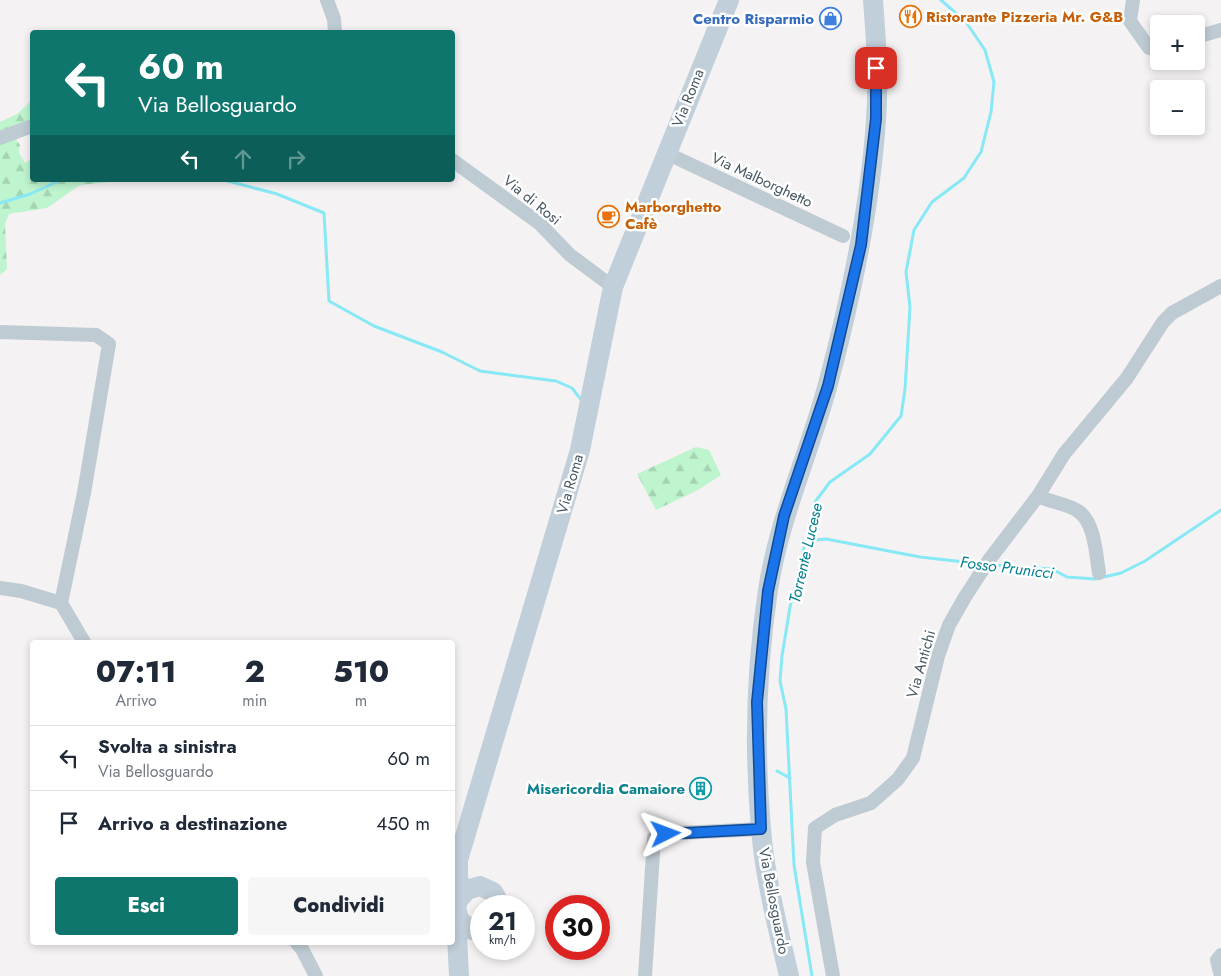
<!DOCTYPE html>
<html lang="it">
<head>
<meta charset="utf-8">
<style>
	body { margin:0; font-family:Jost,sans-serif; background:#f6f6f7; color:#1f2937; height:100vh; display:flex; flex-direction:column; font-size:19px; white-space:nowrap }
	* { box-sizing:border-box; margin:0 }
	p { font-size:16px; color:#747a83 }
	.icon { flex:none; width:28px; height:28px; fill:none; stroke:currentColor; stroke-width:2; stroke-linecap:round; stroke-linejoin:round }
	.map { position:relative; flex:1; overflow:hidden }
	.panel { position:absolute; left:30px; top:640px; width:425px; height:305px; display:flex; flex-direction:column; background:#fff; border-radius:5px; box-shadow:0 2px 8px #0003 }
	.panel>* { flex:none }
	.top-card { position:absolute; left:30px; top:30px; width:425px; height:152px; border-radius:5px; box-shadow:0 2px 8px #0003; background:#0f766e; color:#fff; overflow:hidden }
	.controls { position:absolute; left:1150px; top:15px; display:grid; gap:10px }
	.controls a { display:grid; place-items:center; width:55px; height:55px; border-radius:5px; background:#fff; box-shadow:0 2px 8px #0003; font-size:25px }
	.speed { position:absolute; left:470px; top:895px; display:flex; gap:10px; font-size:25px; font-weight:700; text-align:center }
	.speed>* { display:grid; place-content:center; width:65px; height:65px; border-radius:50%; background:#fff; box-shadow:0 2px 8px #0003; line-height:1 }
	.speed small { font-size:12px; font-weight:400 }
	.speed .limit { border:8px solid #d22; background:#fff; color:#111 }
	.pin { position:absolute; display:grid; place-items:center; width:42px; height:42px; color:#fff; margin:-21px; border-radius:10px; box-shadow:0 2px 8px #0006 }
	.me { position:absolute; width:55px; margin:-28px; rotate:87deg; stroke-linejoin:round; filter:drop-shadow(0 0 4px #0008) }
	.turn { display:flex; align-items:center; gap:18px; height:105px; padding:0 25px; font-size:22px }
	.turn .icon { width:65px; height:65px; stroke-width:2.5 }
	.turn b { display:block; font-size:35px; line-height:42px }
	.lanes { display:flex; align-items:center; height:48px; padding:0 25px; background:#0003; justify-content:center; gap:25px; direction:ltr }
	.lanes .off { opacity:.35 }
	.eta { display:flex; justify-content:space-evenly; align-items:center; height:85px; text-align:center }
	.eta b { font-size:30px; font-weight:800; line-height:35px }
	.action { display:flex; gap:10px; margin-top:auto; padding:10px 25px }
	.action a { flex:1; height:58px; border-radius:5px; background:#0f766e; color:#fff; font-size:20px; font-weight:800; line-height:58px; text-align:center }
	.action a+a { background:#f6f6f7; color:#1f2937 }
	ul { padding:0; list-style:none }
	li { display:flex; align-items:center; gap:15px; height:65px; padding:0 25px; border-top:1px solid #e0e1e3 }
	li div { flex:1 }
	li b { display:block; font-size:19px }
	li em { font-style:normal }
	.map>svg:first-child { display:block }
</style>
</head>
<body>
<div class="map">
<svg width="1221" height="976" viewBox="0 0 1221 976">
	<defs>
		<pattern id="forest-firs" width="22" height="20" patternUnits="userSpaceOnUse" patternTransform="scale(1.25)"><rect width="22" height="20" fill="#bef4ce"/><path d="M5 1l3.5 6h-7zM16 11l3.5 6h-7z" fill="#a5d3b3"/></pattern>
	</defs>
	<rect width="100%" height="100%" fill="#f4f2f2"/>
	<path fill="url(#forest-firs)" d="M32,100V133L15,138L20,145L19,153L25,163L32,159V180H129L80,185L47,208L9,214L5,224L7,269L0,275V122L17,114Z
		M696,447L709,450L721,475L698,490L656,510L637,474Z"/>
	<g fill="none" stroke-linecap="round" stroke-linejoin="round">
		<path stroke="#87e8f6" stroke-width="3" d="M224,180L277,194L324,213L329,301L374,326L442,352L480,371L556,381L572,388L582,401
			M0,203L30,194L61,180
			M805,541L826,539L920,557L982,564
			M990,565L1052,569L1067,577L1095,579L1121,573L1145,561L1221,510
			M777,771L790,778
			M812,976L794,865L786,709L780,681L782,656L790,607L815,502L830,482L870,454L901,416L905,389L910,307L906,272L914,230L932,202L964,178L973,164L981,152L991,112L994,82L985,50L966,22L941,0"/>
		<path stroke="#bfcbd3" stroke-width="14" d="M327,0L334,19L335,32
			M1133,0L1130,21L1149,48L1159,46
			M1196,37L1221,30
			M0,138L32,126
			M666,153L843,236
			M452,160L539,223L570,255L613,287
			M0,332L96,335L109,344L84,493L61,603
			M1038,496C1050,502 1068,504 1078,511C1095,522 1096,555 1099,573
			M0,588L21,591L61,603
			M61,603L84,642
			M296,942L302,949L316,976
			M1221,955L1217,960L1221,976
			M645,976L654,838L660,834L761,829
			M833,976L813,862L815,828L835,815L871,803L898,779L913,758L938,656L949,625L965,597L989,560L1038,496L1064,454L1127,378L1163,322L1172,313L1221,286"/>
		<path stroke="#c1cfda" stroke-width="20" d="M462,893L458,877V860L580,450L613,287L729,0
			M460,921L472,930L481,931
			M459,976L457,936L460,921L456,909L458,900L467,890L480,886L493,892L501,906
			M789,976C778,928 765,879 761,829C754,750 756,669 768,590C779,518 809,454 828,384C851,298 870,209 876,120C879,80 876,39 873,0"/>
	</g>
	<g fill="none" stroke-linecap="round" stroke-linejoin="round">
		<defs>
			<path id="route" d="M666,834L761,829L757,702L768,591L784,516L828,386L861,245L876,119V68"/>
		</defs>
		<use href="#route" stroke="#114b97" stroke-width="12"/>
		<use href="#route" stroke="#1a73e8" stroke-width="9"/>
	</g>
	<defs>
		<symbol id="restaurant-ring" viewBox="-11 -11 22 22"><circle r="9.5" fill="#fff" stroke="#e8710a" stroke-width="1.5"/><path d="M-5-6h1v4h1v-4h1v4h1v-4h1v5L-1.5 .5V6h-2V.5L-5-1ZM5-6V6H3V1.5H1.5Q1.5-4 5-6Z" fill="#e8710a"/></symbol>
		<symbol id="shop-ring" viewBox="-11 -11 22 22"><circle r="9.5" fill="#fff" stroke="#3f7fe0" stroke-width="1.5"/><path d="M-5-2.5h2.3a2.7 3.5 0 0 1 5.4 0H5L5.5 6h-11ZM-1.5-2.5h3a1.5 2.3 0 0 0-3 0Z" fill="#3f7fe0"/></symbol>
		<symbol id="cafe-ring" viewBox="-11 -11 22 22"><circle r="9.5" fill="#fff" stroke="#e8710a" stroke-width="1.5"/><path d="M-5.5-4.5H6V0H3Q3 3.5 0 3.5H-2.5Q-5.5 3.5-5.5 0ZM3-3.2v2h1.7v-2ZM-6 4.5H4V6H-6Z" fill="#e8710a"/></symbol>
		<symbol id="building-ring" viewBox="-11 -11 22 22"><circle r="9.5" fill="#fff" stroke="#0f9aa8" stroke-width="1.5"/><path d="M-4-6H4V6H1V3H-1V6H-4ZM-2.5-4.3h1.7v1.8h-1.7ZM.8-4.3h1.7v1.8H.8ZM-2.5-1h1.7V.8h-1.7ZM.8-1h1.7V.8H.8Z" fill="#0f9aa8"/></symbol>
	</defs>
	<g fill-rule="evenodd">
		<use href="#restaurant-ring" x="898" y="4" width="25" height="25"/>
		<use href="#shop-ring" x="818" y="6" width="25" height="25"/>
		<use href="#cafe-ring" x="596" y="204" width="25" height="25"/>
		<use href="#building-ring" x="688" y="776" width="25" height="25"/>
	</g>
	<g text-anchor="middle" stroke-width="5" stroke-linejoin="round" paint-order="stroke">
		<g font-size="15" font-weight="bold" fill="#c56008" stroke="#fff" text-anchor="start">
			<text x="926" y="22">Ristorante Pizzeria Mr. G&amp;B</text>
			<text x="625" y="212">Marborghetto<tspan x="625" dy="17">Cafè</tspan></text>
		</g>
		<g font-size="15" font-weight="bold" fill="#366cbe" stroke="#fff" text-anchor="end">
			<text x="814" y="24">Centro Risparmio</text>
		</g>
		<g font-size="15" fill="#475762" stroke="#fff">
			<text transform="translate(688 98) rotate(-68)" y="5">Via Roma</text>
			<text transform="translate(762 180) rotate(25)" y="5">Via Malborghetto</text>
			<text transform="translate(532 200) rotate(39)" y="5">Via di Rosi</text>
			<text transform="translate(570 484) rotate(-74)" y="5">Via Roma</text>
			<text transform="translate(921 664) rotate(-74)" y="5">Via Antichi</text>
			<text transform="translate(774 901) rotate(79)" y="5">Via Bellosguardo</text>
		</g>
		<g font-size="15" font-weight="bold" fill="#0d838f" stroke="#fff" text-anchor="end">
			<text x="685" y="794">Misericordia Camaiore</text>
		</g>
		<g font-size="16" font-style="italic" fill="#048091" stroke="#fff">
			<text transform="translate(805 553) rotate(-77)" y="6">Torrente Lucese</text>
			<text transform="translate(1007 567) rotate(7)" y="6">Fosso Prunicci</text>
		</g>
	</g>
</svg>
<div class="controls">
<a>+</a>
<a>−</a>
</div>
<div class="speed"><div>21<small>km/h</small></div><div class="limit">30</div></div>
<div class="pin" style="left:876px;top:68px;background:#d93025"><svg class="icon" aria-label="arrive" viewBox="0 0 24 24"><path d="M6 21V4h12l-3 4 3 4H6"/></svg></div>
<svg class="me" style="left:666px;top:834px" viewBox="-20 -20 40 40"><path d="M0-17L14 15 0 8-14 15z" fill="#1a73e8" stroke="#fff" stroke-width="4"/></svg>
<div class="top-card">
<div class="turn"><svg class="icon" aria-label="left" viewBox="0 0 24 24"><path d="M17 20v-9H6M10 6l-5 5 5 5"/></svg><div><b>60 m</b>Via Bellosguardo</div></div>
<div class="lanes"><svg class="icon" aria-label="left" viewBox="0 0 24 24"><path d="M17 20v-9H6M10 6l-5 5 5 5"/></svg><svg class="icon off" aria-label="ahead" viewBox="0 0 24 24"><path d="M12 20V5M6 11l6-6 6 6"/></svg><svg class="icon off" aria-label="right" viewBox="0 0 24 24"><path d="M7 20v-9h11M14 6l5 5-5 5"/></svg></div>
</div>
<section class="panel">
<div class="eta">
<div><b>07:11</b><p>Arrivo</p></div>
<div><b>2</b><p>min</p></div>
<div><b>510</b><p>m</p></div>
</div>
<ul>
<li><svg class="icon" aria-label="left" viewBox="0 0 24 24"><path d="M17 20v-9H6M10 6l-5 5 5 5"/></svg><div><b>Svolta a sinistra</b><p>Via Bellosguardo</p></div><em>60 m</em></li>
<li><svg class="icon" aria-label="arrive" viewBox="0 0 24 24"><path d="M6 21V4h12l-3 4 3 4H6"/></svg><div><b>Arrivo a destinazione</b></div><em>450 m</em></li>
</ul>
<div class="action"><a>Esci</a><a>Condividi</a></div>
</section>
</div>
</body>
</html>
